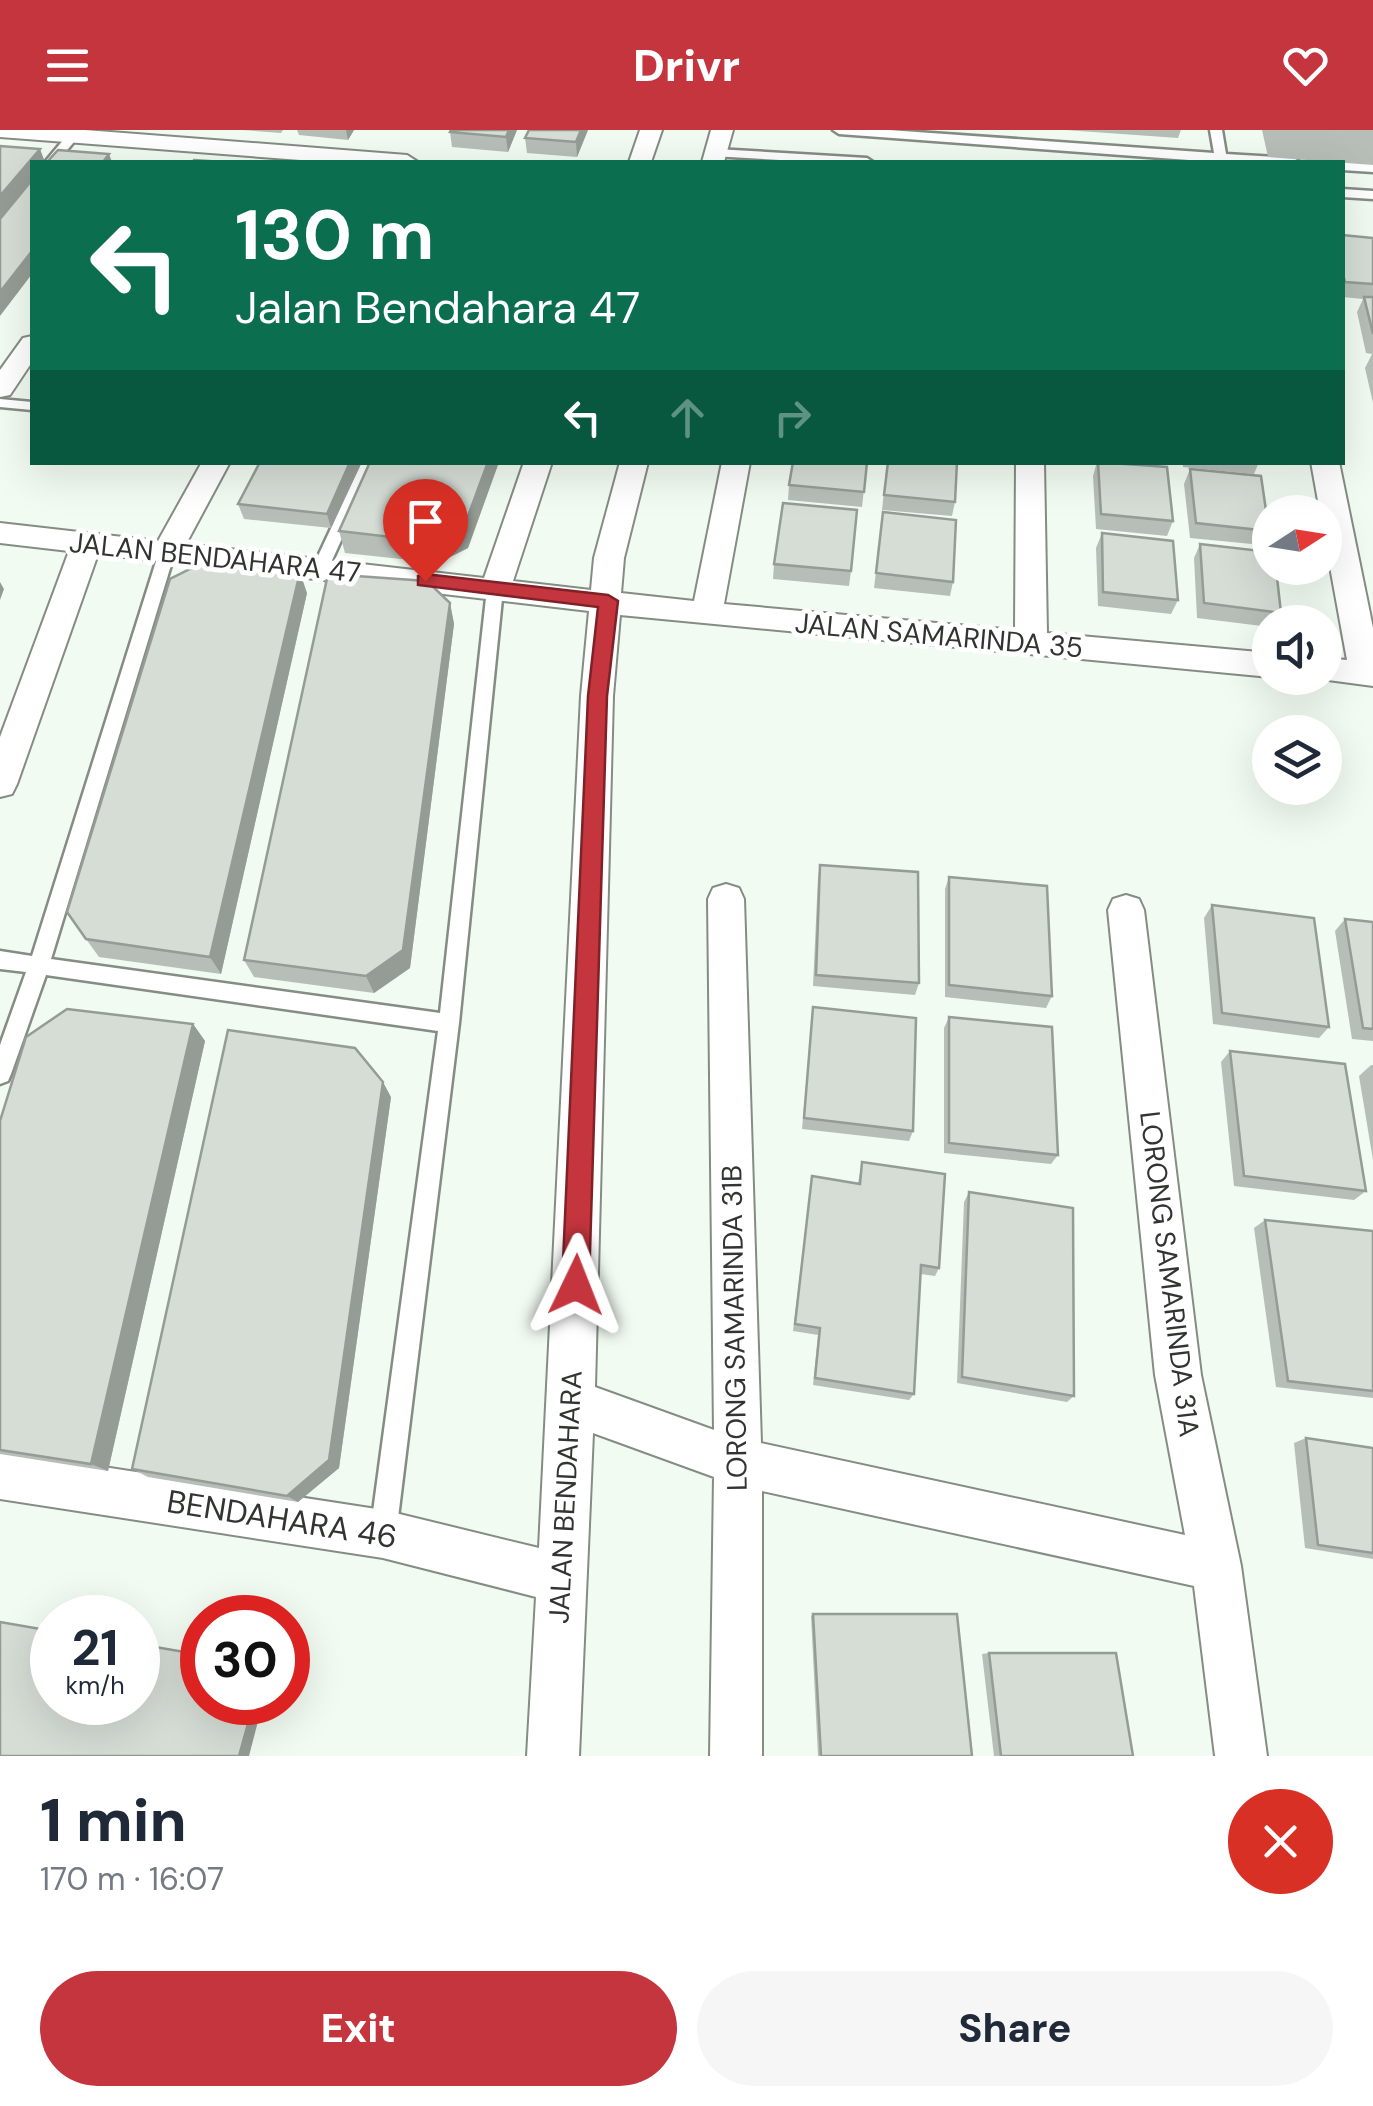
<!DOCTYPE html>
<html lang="en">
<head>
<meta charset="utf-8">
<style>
	body { margin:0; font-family:"DM Sans",sans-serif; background:#f6f6f7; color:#1f2937; height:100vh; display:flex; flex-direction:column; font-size:38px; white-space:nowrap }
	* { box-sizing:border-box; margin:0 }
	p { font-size:32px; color:#747a83 }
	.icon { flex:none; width:55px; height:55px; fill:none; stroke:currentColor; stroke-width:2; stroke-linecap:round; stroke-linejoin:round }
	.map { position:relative; height:1626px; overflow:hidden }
	.side { display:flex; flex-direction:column; background:#fff; flex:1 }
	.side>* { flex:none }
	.hud { position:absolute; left:30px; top:30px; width:1315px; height:305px; border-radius:0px; box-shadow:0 10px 40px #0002; background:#0b6e4f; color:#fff; overflow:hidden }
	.needle { width:65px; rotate:78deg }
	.tools { position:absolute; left:1252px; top:365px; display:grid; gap:20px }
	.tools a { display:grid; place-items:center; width:90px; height:90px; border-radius:50%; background:#fff; box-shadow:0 10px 40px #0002; font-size:50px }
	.speed { position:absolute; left:30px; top:1465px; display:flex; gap:20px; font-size:50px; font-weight:700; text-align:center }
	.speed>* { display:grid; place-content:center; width:130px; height:130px; border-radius:50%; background:#fff; box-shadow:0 10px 40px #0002; line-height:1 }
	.speed small { font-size:25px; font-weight:400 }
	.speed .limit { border:15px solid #d22; background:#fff; color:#111 }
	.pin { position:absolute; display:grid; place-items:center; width:85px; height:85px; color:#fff; margin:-102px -42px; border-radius:50% 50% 50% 0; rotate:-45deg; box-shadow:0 0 10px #0007 }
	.pin .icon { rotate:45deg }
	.me { position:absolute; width:110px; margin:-55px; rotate:2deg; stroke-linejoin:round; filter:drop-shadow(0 0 8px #0008) }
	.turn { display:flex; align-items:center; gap:35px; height:210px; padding:0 40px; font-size:45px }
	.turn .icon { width:130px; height:130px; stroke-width:2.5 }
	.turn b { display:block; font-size:70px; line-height:85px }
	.lanes { display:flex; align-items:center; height:95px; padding:0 40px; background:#0003; justify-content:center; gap:50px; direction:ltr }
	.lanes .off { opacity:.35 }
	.round { display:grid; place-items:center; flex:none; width:105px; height:105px; border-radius:52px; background:#f6f6f7 }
	.head { display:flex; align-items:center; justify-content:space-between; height:170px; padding:0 40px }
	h1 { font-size:60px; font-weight:800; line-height:75px }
	.cta { display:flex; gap:20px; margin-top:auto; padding:20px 40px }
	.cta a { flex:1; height:115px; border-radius:60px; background:#c4353d; color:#fff; font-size:40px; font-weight:800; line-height:115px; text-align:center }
	.cta a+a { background:#f6f6f7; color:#1f2937 }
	header { display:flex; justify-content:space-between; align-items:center; height:130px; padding:0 40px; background:#c4353d; color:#fff; font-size:45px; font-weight:800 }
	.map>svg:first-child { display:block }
</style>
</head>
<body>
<header><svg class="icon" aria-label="menu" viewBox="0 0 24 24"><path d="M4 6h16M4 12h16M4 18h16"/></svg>Drivr<svg class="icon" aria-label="heart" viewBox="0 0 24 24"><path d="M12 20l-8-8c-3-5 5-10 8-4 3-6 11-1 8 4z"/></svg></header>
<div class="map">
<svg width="1373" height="1626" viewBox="0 0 1373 1626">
	<rect width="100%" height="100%" fill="#f2fbf2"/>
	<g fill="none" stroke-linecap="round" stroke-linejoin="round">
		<defs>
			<path id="lane" d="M833,0H889L1214,23L1210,0H1222L1226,24L1294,28L1300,32H1216L839,4Z
				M69,3L79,6L57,32H45Z
				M716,19L867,28L873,32H815L712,26V20Z
				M1341,32H1342L1373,34V42L1342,40Z
				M1342,59L1373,61V69L1342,67Z
				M0,269L32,272V280L0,277Z
				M362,332H377L328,439L320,445L314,443L312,439Z
				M167,417L175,422L51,829L440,883L487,459L495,453L503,459L459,893L396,1404L392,1413L383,1417L374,1413L370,1404L438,901L46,845L11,944L8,951L0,954V915L26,842L0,839V821L32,826L159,422Z"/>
			<path id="street" d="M0,0H85L407,25L418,32H327L0,7Z
				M640,0H662L651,32H629Z
				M711,0H733L724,32H702Z
				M32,206V232L10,265L0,267V240L23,208Z
				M202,332H230L186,414L484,448L524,332H552L513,451L591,460L594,428L620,332H648L624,428L621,463L694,471L722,332H750L724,474L1015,500L1016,332H1044L1047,503L1270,523V547L620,485L613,566L595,1257L714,1300L708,769L713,758L726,754L739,758L744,769L761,1313L1185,1405L1155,1245L1108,780L1113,769L1126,765L1139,769L1144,780L1201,1245L1241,1436L1267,1626H1215L1194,1456L762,1361V1626H710L714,1347L593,1303L579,1626H527L536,1467L383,1428L0,1369V1321L383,1380L539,1418L581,566L589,481L98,424L17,654L12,664L0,667V607L69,421L0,413V393L158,411Z
				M1311,332H1339L1373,498V556L1313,548H1325V528L1347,530L1325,409V382H1320Z"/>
		</defs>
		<use href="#lane" stroke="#848c84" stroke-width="5"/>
		<use href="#street" stroke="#848c84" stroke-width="4"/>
		<use href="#lane" fill="#fff" fill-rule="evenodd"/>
		<use href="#street" fill="#fff" fill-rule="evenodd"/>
	</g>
	<path fill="#b7beb7" d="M242,0H283L281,3Z
		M297,0H354L348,10L299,5Z
		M517,0L508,22L452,17L450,2Z
		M588,0L577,27L527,23L525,8Z
		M1065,0H1181L1178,8Z
		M1262,0H1373V35L1268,27Z
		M1342,105L1373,108V273L1365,238L1372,224L1366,223L1357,182L1363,169L1342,167Z
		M361,332L331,398L244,389L238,374Z
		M370,332H499L468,418L438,433L345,423L339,401Z
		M867,332L862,377L788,370L789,355Z
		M887,332H957L955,372L952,386L882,380Z
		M1097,332L1173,391L1167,406L1096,399L1093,346Z
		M1183,332H1259L1254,344L1183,337Z
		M1190,339L1269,401L1262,415L1190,408L1184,354Z
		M883,382L953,452L950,466L874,458Z
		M1102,403L1178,470L1171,484L1098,476L1096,418Z
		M1200,414L1281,483L1276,492H1270V497L1197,488L1194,428Z
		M774,434L851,441L849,456L773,449Z
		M307,463L221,844L99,827L86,809Z
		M450,473L454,494L410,838L374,863L254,847L244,830Z
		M820,735L919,853L915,865L813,856L818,747Z
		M949,747L1052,866L1046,878L945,867V759Z
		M1212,775L1329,897L1319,908L1213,894L1204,788Z
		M1345,789L1373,792V911L1352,909L1335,801Z
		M813,877L913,1001L909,1011L802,999Z
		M949,887L1058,1025L1051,1034L944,1023V898Z
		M193,894L205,911L108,1341L0,1324V991Z
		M1230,921L1366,1061L1354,1070L1234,1056L1221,932Z
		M1371,935H1373V1030L1359,946Z
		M391,967L339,1338L298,1372L148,1347L132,1339Z
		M862,1032L939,1138L935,1146L921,1144L914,1264L909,1270L813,1255L818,1205L793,1201L812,1046L858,1053Z
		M969,1062L1074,1266L1067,1272L957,1253L964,1072Z
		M1265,1090L1373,1101V1268L1276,1257L1254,1098Z
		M1306,1308L1373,1318V1429L1305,1418L1294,1313Z
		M813,1484L972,1626H818L811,1486Z
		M989,1523L1133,1626H994L982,1524Z"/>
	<path fill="#959b95" d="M346,0H354L348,10Z
		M509,0H517L508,22L506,7Z
		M581,0H588L577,27L576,12Z
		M40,19L45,32H32V49L0,89V66Z
		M109,24L112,32H103Z
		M32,121V144L0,186V162Z
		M350,332H361L331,398L327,384Z
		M488,332H499L468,418L438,433L434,412Z
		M300,442L307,463L221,844L210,827Z
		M0,452L4,459L0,470Z
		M450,473L454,494L410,838L374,863L366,846Z
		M193,894L205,911L108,1341L91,1334Z
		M383,952L391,967L339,1338L298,1372L287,1366Z
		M254,1572H263L249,1626H239Z"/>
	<path fill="#d5ddd5" stroke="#959b95" stroke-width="2.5" d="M451,0H509L506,7L450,2Z
		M529,0H581L576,12L525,8Z
		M0,16L40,19L0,66Z
		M58,20L109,24L103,32H47Z
		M194,30L224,32H193Z
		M32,50V121L0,162V89Z
		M1342,105L1373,108V154L1345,152L1342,140Z
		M1364,167H1373V204Z
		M260,332H350L327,384L238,374Z
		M370,332H488L464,397L434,412L339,401Z
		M793,332H867L864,362L789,355Z
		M888,332H957L955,372L884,365Z
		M1098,332L1167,337L1173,391L1101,384Z
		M1190,339L1261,346L1269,401L1196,393Z
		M783,373L857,380L851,441L774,434Z
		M883,382L956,390L953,452L876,443Z
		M1102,403L1173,411L1178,470L1103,462Z
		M1200,414L1270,422V438H1276L1281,483L1204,473Z
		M204,432L300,442L210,827L86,809L67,782L170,449Z
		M328,444L427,451L450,473L403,820L366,846L244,830Z
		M820,735L918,742L919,853L816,845Z
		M949,747L1047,756L1052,866L949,855Z
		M1212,775L1314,788L1329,897L1222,883Z
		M1345,789L1373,792V899L1363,898Z
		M813,877L916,888L913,1001L804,988Z
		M67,879L193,894L91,1334L0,1320V991L26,907Z
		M949,887L1052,897L1058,1025L949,1013Z
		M228,900L355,918L383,952L329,1330L287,1366L132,1339Z
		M1230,921L1345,934L1366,1061L1244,1046Z
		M862,1032L945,1044L939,1138L921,1135L914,1264L815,1248L820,1198L795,1194L812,1046L860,1054Z
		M969,1062L1073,1078L1074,1266L962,1247Z
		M1265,1090L1373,1101V1261L1288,1251Z
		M1306,1308L1373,1318V1423L1318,1415Z
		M813,1484H957L972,1626H821Z
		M0,1492L52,1501V1572H138V1514L202,1525V1572H254L239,1626H0Z
		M989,1523H1116L1133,1626H1001Z"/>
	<path fill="#c4353d" stroke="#7f2228" stroke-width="2.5" d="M425,444L608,465L618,471L607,566L589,1155L585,1164L576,1168L566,1164L562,1155L588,566L598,477L418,455V446Z"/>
	<g text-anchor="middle" stroke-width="10" stroke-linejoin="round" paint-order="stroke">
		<g font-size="28" fill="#313431" stroke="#fff">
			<text transform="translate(215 427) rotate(6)" y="10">JALAN BENDAHARA 47</text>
			<text transform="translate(939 505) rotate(5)" y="10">JALAN SAMARINDA 35</text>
			<text transform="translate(1170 1144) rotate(83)" y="10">LORONG SAMARINDA 31A</text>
			<text transform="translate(734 1198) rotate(-91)" y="10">LORONG SAMARINDA 31B</text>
			<text transform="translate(565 1367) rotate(-87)" y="10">JALAN BENDAHARA</text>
		</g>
		<g font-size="32" fill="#313431" stroke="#fff">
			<text transform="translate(282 1389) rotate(9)" y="11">BENDAHARA 46</text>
		</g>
	</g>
</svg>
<div class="tools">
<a><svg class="needle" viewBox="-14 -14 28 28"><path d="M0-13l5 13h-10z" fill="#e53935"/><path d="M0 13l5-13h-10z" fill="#747a83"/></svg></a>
<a><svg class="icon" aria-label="sound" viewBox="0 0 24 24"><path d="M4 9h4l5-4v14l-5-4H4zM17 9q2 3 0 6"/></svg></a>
<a><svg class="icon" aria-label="layers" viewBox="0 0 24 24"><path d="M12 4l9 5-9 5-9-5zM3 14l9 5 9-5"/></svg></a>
</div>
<div class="speed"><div>21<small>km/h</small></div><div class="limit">30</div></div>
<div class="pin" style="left:425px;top:451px;background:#d93025"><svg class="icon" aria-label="arrive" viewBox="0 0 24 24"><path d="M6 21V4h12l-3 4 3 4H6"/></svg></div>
<svg class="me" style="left:576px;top:1155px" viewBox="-20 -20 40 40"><path d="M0-17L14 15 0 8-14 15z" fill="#c4353d" stroke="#fff" stroke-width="4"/></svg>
<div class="hud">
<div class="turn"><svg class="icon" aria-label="left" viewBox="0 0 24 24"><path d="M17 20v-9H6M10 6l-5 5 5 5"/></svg><div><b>130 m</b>Jalan Bendahara 47</div></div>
<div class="lanes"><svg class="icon" aria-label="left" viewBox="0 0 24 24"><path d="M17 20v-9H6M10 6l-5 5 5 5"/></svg><svg class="icon off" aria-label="ahead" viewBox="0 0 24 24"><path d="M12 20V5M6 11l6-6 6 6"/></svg><svg class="icon off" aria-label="right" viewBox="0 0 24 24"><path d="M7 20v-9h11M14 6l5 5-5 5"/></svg></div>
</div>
</div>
<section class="side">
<div class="head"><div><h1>1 min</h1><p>170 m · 16:07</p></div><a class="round" style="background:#d93025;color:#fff"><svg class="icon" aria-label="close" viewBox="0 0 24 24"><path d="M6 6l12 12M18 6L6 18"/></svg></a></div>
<div class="cta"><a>Exit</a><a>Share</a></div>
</section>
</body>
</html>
